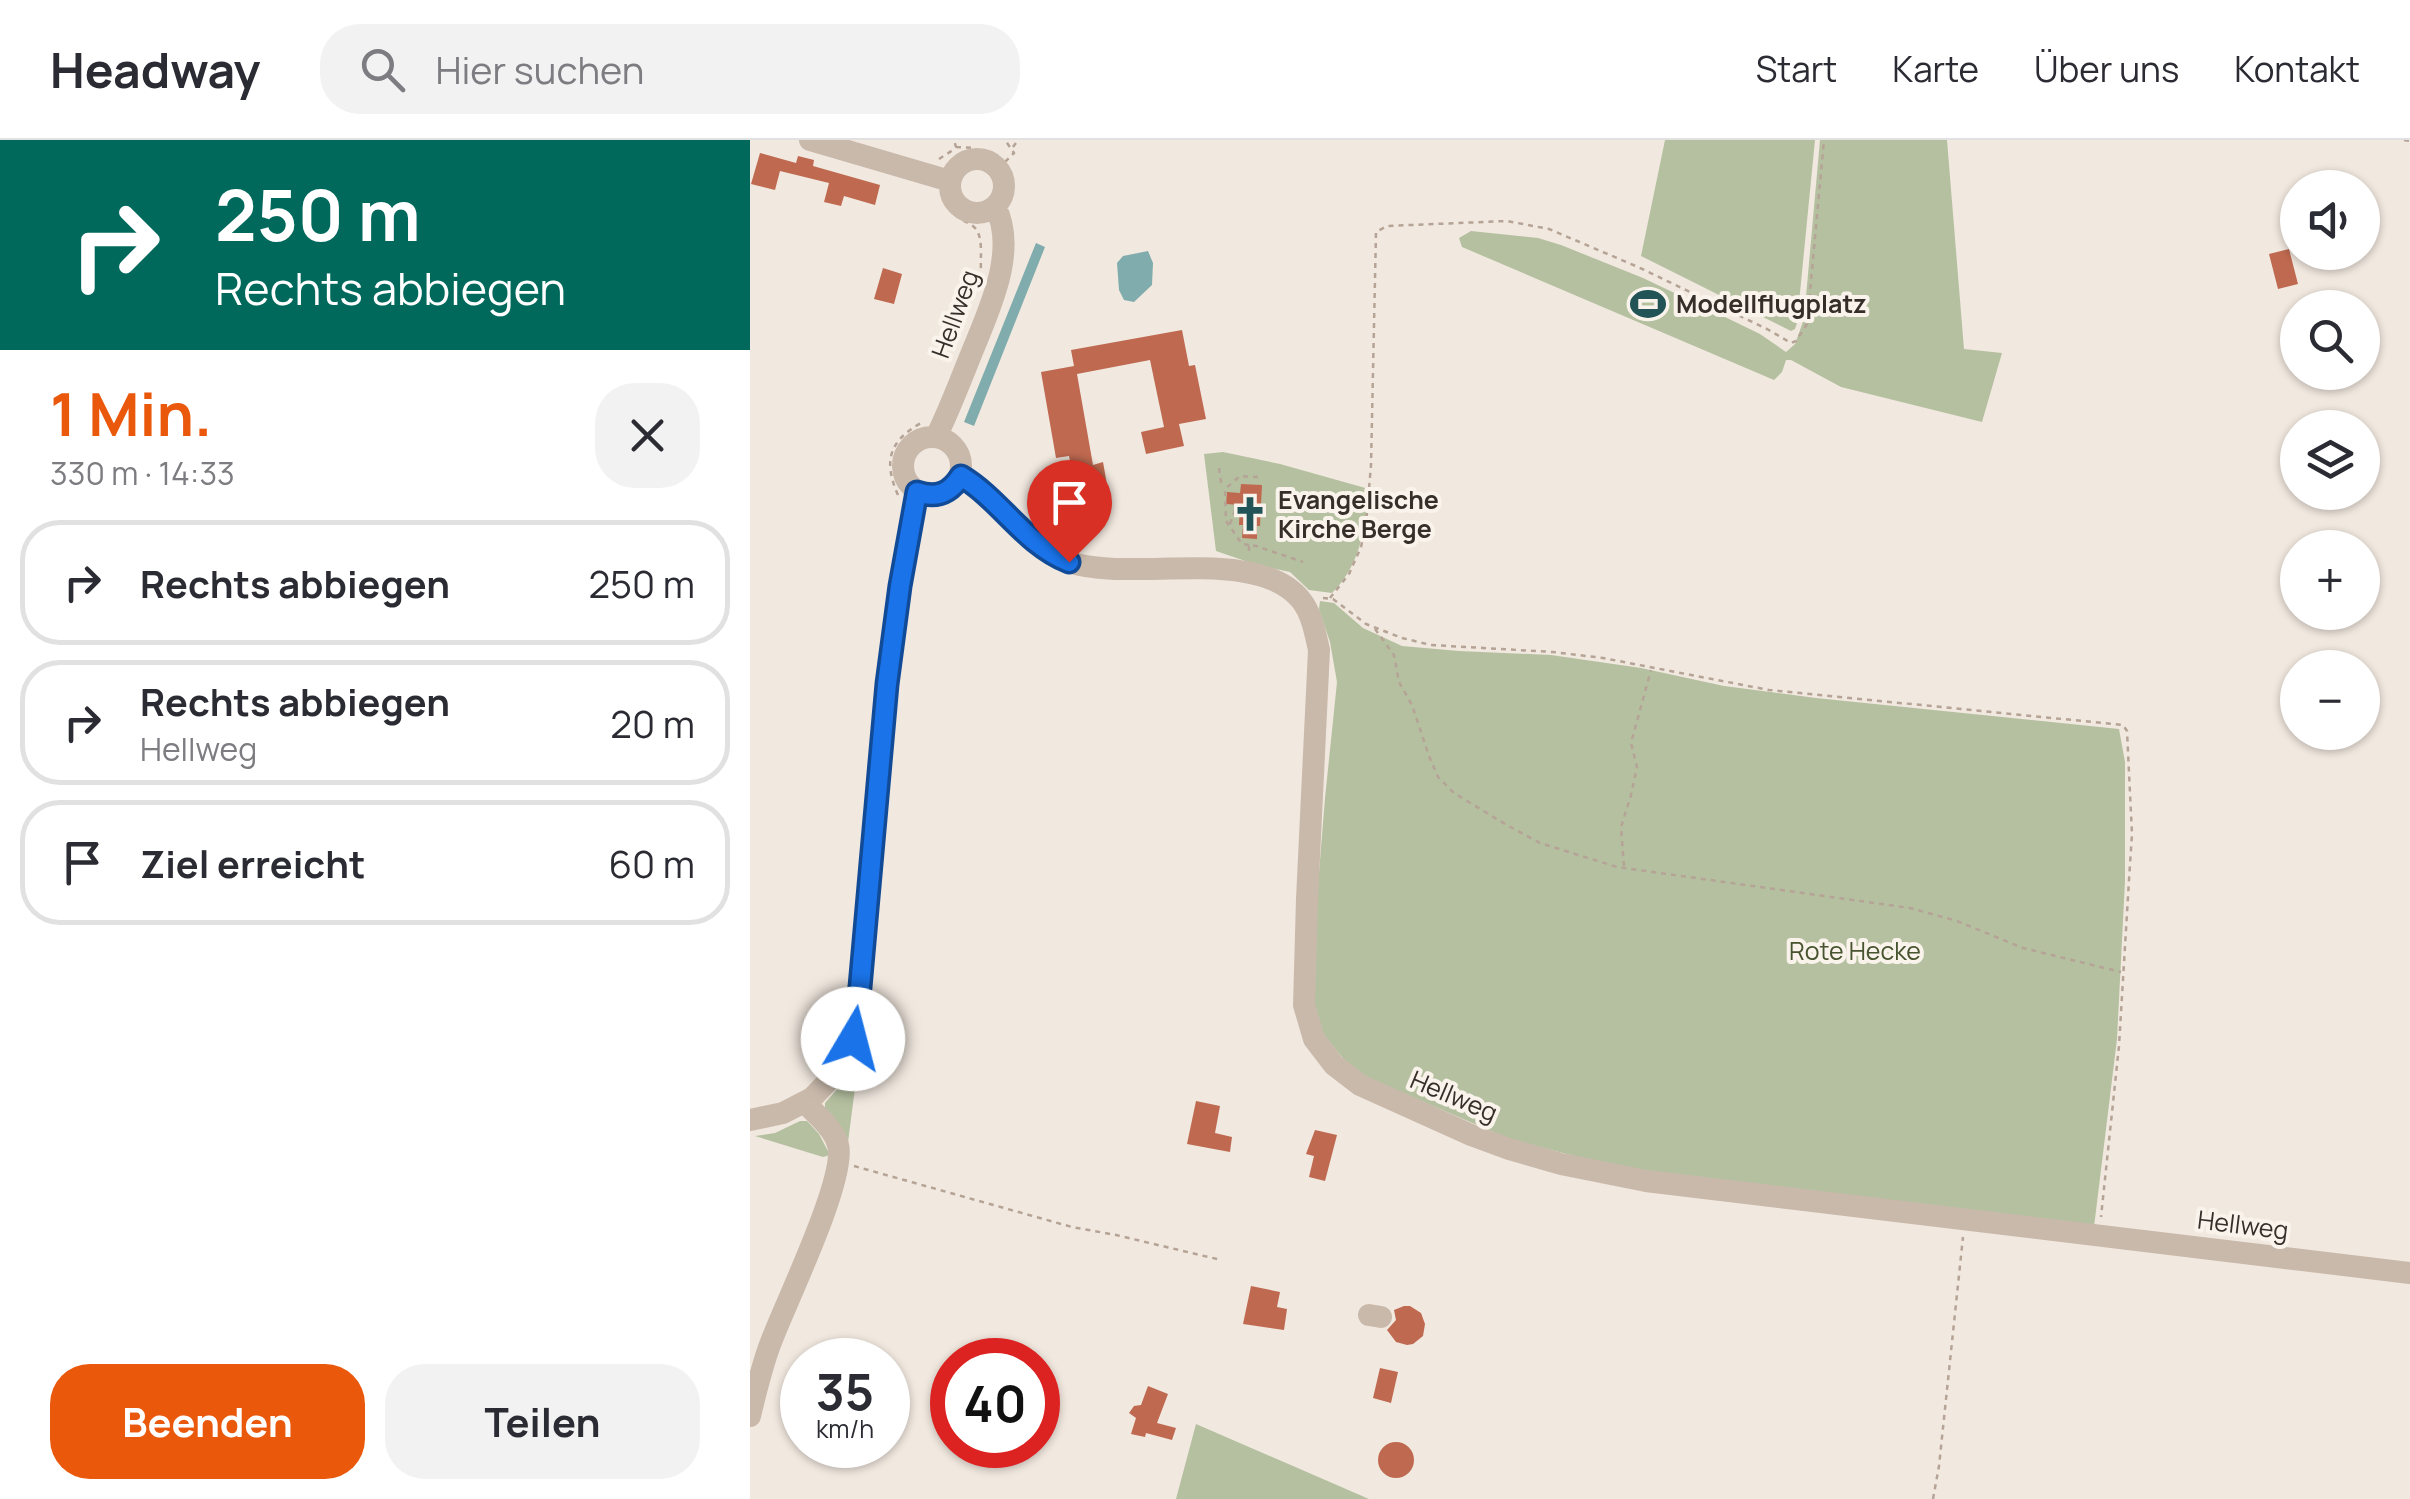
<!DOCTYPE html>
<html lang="de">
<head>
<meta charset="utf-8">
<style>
	body { margin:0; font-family:Manrope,sans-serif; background:#f2f2f3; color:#2b2b33; height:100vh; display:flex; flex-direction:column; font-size:38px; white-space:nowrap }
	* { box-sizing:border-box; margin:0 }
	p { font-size:32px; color:#7c7c81 }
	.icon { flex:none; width:55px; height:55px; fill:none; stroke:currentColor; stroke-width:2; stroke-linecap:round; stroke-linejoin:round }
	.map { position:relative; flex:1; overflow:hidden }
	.sheet { display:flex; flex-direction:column; background:#fff; width:750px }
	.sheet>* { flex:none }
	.top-card { background:#00695c; color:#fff; overflow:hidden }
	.controls { position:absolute; left:1530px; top:30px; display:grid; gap:20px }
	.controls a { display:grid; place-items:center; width:100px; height:100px; border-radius:50%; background:#fff; box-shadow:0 2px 8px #0004; font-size:50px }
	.speed { position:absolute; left:30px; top:1198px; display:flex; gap:20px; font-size:50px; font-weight:700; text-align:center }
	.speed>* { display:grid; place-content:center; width:130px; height:130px; border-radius:50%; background:#fff; box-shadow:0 2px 8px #0004; line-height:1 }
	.speed small { font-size:25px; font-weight:400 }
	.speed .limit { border:15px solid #d22; background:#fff; color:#111 }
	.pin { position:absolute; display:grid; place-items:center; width:85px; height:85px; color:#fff; margin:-102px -42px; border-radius:50% 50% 50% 0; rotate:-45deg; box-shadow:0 0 10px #0007 }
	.pin .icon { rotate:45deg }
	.me { position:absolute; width:110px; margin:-55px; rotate:8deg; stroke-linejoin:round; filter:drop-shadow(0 0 8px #0008) }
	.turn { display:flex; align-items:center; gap:35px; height:210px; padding:0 50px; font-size:45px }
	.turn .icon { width:130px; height:130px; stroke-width:2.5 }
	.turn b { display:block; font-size:70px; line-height:85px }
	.round { display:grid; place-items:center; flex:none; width:105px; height:105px; border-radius:40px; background:#f2f2f3 }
	.overview { display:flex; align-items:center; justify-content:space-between; height:170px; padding:0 50px }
	h1 { font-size:60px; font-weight:700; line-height:75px; color:#ea580c }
	.action { display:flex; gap:20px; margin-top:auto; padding:20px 50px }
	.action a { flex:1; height:115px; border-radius:40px; background:#ea580c; color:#fff; font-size:40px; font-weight:700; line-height:115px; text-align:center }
	.action a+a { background:#f2f2f3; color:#2b2b33 }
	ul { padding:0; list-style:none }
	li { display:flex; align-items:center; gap:30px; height:125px; margin:0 20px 15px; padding:0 30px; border:5px solid #e1e1e2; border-radius:40px }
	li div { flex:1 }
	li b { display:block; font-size:38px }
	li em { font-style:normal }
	header { display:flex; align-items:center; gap:60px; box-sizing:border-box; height:140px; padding:0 50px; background:#fff; border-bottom:2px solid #e1e1e2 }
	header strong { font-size:48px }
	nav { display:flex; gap:55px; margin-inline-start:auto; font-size:35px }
	.search { width:700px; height:90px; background:#f2f2f3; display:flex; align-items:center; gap:25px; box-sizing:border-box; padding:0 35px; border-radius:40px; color:#7c7c81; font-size:38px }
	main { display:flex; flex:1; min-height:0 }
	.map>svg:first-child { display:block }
</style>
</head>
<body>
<header>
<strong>Headway</strong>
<div class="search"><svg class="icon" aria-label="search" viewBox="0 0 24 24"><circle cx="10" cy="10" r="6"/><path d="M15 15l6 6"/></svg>Hier suchen</div>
<nav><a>Start</a><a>Karte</a><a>Über uns</a><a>Kontakt</a></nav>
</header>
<main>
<section class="sheet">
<div class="top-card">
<div class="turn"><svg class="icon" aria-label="right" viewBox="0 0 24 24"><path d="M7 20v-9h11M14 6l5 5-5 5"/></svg><div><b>250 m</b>Rechts abbiegen</div></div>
</div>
<div class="overview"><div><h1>1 Min.</h1><p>330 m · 14:33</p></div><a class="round"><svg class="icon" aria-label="close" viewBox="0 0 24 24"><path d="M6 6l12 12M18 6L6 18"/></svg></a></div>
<ul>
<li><svg class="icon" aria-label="right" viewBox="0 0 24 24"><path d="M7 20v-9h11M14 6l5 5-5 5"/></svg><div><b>Rechts abbiegen</b></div><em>250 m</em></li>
<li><svg class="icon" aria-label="right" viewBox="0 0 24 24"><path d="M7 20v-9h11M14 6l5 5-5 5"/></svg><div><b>Rechts abbiegen</b><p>Hellweg</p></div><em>20 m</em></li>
<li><svg class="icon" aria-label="arrive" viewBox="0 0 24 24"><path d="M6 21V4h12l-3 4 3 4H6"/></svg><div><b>Ziel erreicht</b></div><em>60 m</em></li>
</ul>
<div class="action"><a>Beenden</a><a>Teilen</a></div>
</section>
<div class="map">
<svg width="1660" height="1359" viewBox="0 0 1660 1359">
	<rect width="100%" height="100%" fill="#f1e8df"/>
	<path fill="#b5c0a0" d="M915,0H1065L1047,183L1045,189L1041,191L891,116Z
		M1070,0H1197L1214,209L1252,213L1232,282L1091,247L1041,220H1036L1032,232L1024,240L712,107L709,98L721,91L788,98L811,105L893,138L975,177L1010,194L1036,212L1045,204L1054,179Z
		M473,312L530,324L619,349C615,388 611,424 582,453L559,450L540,432L507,425L466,411L454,314Z
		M570,461L584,463L613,488L652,506L709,511L801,515L891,528L974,546L1066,558L1369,589L1375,622V741L1367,899L1344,1087L898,1035L762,1000L604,932L571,891L564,864V795L575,658L587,542L580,502L569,469Z
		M108,925L98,1002L75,972V963Z
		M50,981H57L69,994L80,1015L73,1017L5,996L25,993Z
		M446,1284L619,1359H426Z"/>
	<path fill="#80acad" d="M286,103L295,107L224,286L214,282Z
		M398,111L403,123L402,145L384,162L374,160L369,150L367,123L373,116Z"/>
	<path fill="#bf6950" d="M10,13L46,23L48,16L64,20L63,26L130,45L125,65L94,56L91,66L74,62L79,43L30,31L25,50L1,44Z
		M1539,109L1548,144L1528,149L1519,114Z
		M133,128L152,134L144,164L124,159Z
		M432,190L439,226L445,225L456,279L429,284L434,306L396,314L391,292L414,287L400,220L327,234L343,325L353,322L359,356L340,360L341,369L330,371L319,316L306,318L291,232L324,226L321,210Z
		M491,344L512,345L510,386H507V399L492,398L493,385H489L490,365L476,364L477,352L490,353Z
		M446,961L470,966L465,993L482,997L480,1012L437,1004Z
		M565,990L587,995L575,1041L559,1037L564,1016L556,1014Z
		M501,1146L530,1152L527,1167L537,1169L534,1190L493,1184Z
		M654,1166H660L671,1173L675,1184L673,1196L663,1204L657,1205L646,1202L637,1190L646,1180L644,1170Z
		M630,1228L648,1232L641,1263L623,1258Z
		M398,1246L418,1254L407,1283L426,1288L422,1300L396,1293L395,1297L381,1294L386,1278L379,1273L384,1266L391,1265Z
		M628 1320a18 18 0 1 1 36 0a18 18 0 1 1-36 0Z"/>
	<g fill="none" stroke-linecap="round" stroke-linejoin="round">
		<path stroke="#b5a396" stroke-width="2.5" stroke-dasharray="5 5" stroke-linecap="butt" d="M1654,0L1660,1
			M206,7L225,8
			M263,7L268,0
			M189,19L203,10L206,7L204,0
			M248,29L264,13L255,0
			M193,59C198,66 202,73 210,78C214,82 220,83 224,87C234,96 230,118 231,129
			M469,328L471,342L474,347
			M148,355C133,321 139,301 171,283
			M480,384L487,364
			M499,405L492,404L476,381L475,349L490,336L509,337
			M499,411V405L506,406L553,422
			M573,458L583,459L616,484L652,498L681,505L803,512L853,518L1019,550L1373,585L1377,591L1382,694L1379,740L1369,906L1351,1077
			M580,458L599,434L611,407L616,384L621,325L626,92L637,86L757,81L799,89L888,127L1017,189L1041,203L1046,201L1057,184L1074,0
			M625,489L644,515L649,542L662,565L679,616L688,637L704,653L755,684L790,703L867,727L1160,768L1207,781L1273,808L1371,832
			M874,726L871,687L881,655L887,627L881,603L901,530
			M104,1026L322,1087L366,1095L471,1120
			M1183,1359L1189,1326L1213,1097"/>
		<path stroke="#c9b9ab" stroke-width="22" d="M60,0L200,41
			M200 46a27 27 0 1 1 54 0a27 27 0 1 1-54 0Z
			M153 326a29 29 0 1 1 58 0a29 29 0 1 1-58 0Z
			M186,297C199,271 209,244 220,217C237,174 269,112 245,66
			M211,336C250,360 274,407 319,422C381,443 507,405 551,460C562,474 565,492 569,510L557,759L554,865L564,899L584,925L610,945L721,995L759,1009L811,1024L896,1041L1660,1133
			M0,980L33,973L62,958L84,935L103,899L110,847L137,543L150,446L167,352
			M619,1175L631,1177
			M0,1276C6,1251 12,1225 21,1202C35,1164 97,1038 88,1005C84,989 66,974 55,963"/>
	</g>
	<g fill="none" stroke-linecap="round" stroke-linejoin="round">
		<defs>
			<path id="route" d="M103,899L110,847L137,544L150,446L167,352C187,359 200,353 211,336C251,360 274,404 319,422"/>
		</defs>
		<use href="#route" stroke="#114b97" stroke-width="25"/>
		<use href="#route" stroke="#1a73e8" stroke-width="18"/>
	</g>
	<defs>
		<symbol id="stadium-bare" viewBox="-9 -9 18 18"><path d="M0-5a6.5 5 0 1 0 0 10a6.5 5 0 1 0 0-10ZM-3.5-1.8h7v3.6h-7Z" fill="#225457" stroke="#f9f3eb" stroke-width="2.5" paint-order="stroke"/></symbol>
		<symbol id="church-bare" viewBox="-9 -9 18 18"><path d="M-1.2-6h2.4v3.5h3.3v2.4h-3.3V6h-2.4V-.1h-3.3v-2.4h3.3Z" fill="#225457" stroke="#f9f3eb" stroke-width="2.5" paint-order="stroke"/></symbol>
	</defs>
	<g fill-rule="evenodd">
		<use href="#stadium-bare" x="873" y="139" width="50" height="50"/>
		<use href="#church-bare" x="475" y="349" width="50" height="50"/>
	</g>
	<g text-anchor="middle" stroke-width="8" stroke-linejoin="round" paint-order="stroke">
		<g font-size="25" font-weight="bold" fill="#372e2a" stroke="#f9f3eb" text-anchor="start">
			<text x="926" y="173">Modellflugplatz</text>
			<text x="528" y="369">Evangelische<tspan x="528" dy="29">Kirche Berge</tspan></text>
		</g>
		<g font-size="25" fill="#372e2a" stroke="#f9f3eb">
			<text transform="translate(205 174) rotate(-70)" y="9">Hellweg</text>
			<text transform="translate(704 956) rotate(23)" y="9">Hellweg</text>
			<text transform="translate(1493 1085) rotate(7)" y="9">Hellweg</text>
		</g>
		<g font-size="25" fill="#47542f" stroke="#f9f3eb">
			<text x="1105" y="820">Rote Hecke</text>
		</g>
	</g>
</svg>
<div class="controls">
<a><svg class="icon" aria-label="sound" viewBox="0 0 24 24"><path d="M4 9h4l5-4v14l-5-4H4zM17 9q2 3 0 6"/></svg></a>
<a><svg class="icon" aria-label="search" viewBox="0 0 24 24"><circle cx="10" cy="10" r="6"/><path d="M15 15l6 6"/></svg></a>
<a><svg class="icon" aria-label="layers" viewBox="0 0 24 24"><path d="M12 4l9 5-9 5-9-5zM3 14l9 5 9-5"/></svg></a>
<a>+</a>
<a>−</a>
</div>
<div class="speed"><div>35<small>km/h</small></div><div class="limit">40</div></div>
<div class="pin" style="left:319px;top:422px;background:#d93025"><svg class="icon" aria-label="arrive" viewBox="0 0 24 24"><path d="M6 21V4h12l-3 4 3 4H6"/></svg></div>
<svg class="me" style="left:103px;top:899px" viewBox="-20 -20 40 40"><circle r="19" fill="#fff"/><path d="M0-13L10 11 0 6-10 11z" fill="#1a73e8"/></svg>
</div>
</main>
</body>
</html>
